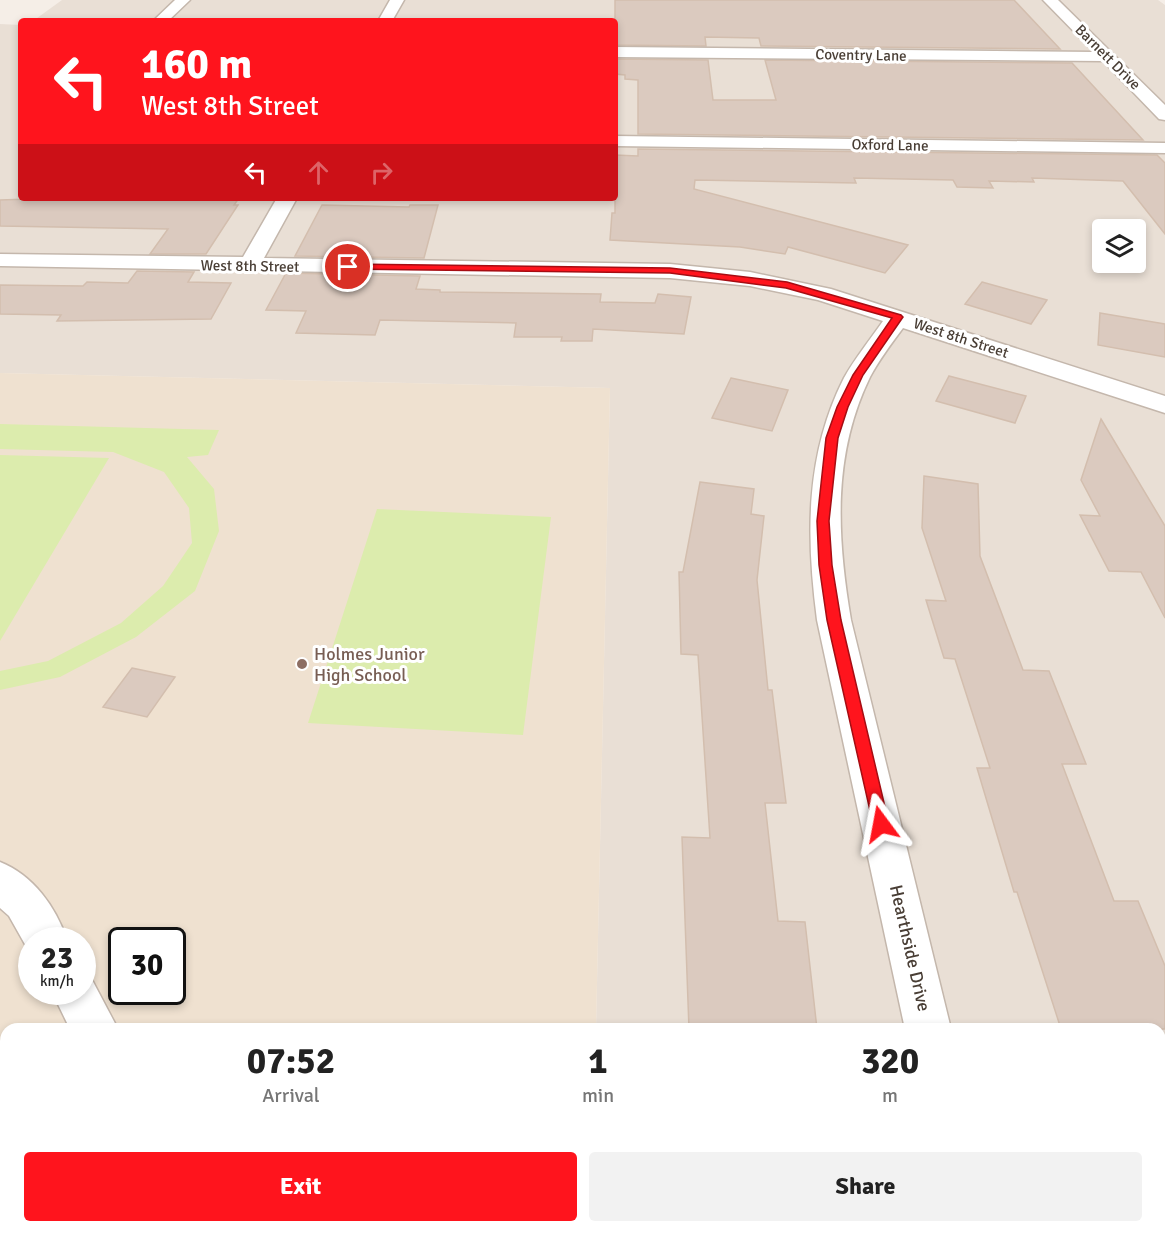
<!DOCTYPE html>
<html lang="en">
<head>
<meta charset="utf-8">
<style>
	body { margin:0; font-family:Signika,sans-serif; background:#f2f2f2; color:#222; height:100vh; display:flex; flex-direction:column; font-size:22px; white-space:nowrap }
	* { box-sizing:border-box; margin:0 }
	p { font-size:20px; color:#767676 }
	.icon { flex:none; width:33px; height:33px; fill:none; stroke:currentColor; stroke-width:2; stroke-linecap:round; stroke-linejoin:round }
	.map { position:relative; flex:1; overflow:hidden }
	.panel { position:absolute; left:0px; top:1023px; width:1166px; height:210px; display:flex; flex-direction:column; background:#fff; border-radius:18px 18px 0 0; box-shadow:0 3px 9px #0003 }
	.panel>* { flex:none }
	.guide { position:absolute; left:18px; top:18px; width:600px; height:183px; border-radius:6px; box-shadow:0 3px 9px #0003; background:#ff141d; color:#fff; overflow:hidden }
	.tools { position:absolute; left:1092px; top:219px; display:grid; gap:12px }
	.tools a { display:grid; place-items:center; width:54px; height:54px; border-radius:6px; background:#fff; box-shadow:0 3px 9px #0003; font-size:30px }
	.speed { position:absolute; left:18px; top:927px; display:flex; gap:12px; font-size:30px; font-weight:700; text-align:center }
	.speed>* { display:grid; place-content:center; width:78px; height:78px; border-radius:50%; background:#fff; box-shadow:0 3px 9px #0003; line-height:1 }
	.speed small { font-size:15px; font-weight:400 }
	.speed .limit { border:3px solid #111; border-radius:9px; background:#fff; color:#111 }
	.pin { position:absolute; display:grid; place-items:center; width:51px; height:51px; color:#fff; margin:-26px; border:3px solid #fff; border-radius:50%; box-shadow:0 2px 6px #0007 }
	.me { position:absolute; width:66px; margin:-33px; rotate:347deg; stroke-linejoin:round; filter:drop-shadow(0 0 4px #0008) }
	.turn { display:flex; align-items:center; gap:21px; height:126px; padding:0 24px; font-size:27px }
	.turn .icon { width:78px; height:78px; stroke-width:2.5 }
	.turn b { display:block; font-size:42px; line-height:51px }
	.lanes { display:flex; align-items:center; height:57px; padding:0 24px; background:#0003; justify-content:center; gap:30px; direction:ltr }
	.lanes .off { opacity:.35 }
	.eta { display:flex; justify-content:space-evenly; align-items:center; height:102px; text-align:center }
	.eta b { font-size:36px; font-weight:800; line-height:42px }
	.action { display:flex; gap:12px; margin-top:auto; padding:12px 24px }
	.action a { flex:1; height:69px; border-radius:6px; background:#ff141d; color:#fff; font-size:24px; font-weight:800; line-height:69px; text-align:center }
	.action a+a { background:#f2f2f2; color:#222 }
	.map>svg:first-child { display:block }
</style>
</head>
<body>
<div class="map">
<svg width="1165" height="1233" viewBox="0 0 1165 1233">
	<rect width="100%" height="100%" fill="#f5eee7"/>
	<path fill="#e9dfd5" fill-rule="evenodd" d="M62,0H1158L1165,5V1233H591V1227H1160V1029H596L610,388L0,373V24L21,25V198H615V21H33ZM1102,230H1136V262H1102Z"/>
	<path fill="#efe1d0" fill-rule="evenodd" d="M0,373L610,388L596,1029H6V1227H591V1233H0ZM32,940H82V992H32ZM122,940H172V992H122Z"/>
	<path fill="#dcecad" d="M0,424L219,430L208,455L187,457L214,489L219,531L195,591L136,637L60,677L0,690V671L48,661L121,623L163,586L192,543L189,508L164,472L113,452L0,449Z
		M0,455L109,458L0,641Z
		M377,509L551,517L523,735L308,723Z"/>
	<path fill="#dbcabf" stroke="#d3beae" stroke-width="1.5" d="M615,0H1014L1060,49L761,46L759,38L705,37L706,46L615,45Z
		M615,59L708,60L713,100H776L765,60L1072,63L1143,140L638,134V80L625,79V75L615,74Z
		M638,149L1157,155L1165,163V234L1123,181L1032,178L1034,182L989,181L993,188L957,187L953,180L854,178L856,183L695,180L694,189L908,245L885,273L788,247L785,254L740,247L610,240L612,213H615V155L638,156Z
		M59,198H239L234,205H238L206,254H150L168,229L0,226V200Z
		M322,205L409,207L410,205H438L424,258L295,256Z
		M137,271L194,272L188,282L231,283L211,319L57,321L61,315L0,314V285L83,286L87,282L128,283Z
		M286,273L420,276L416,289L440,290V292L601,294L600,302L655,303L658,294L691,297L684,334L593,329L592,341H561L562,337H514L516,323L380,320L375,335L296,333L306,311L266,310Z
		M982,282L1047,300L1031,324L965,304Z
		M1100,313L1165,324V357L1098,345Z
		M949,376L1026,396L1015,423L936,401Z
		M731,378L788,390L772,431L712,418Z
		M1101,419L1165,526V618L1141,572L1109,571L1080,515L1100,516L1081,480Z
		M924,476L978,484L980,556L1023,670L1049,671L1086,764H1062L1114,901H1138L1165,966V1029H1061L1017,892H1014L977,768H990L955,659L944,658L926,600L946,601L922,528Z
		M700,482L754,489L751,514L764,516L757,580L768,690H772L786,803H765L778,921L805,922L817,1029H689L682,837L710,838L698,655L681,654L679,572H683Z
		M132,668L175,677L147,717L103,707Z"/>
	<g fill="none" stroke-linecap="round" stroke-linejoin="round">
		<defs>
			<path id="minor" d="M175,0H190L168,21H153Z
				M390,0H404L392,21H378Z
				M1043,0H1058L1165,105V120L1159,119L1103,61L615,57V47L1094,52Z
				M615,136L1165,143V153L615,146Z
				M277,198H297L264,258L670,264L750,272L831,289L1165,396V413L903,328C891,344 879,360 870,377C832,455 837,537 851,620L951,1029H905L817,620C806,537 805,455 844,378C855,358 870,340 883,321L818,300L750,286L670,278L0,266V254L243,257Z
				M0,862C33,875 56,907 67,940H32L31,955L9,916L0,908Z
				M82,973L90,976L118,1029H70L52,992H82Z
				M178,1227H231L233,1233H180Z
				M943,1227H995L997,1233H945Z"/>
		</defs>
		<use href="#minor" stroke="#c4b7ac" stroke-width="3"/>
		<use href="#minor" fill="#fff" fill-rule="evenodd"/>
	</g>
	<path fill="#ff141d" stroke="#a60d13" stroke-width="1.5" d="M348,264L670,268L787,282L901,315L903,317L863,375L848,407L838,438L829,521L832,565L841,620L889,824L887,829L881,832L875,829L873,824L827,620L819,565L817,521L826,438L837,407L853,375L892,318L786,288L670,273L345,269L344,267Z"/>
	<circle fill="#8d6e63" stroke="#fff" stroke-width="2" cx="302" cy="664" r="6"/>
	<g text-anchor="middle" stroke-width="6" stroke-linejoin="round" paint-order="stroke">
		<g font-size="15" fill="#493e35" stroke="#fff">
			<text transform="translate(861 55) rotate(1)" y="5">Coventry Lane</text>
			<text transform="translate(1108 57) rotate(45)" y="5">Barnett Drive</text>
			<text transform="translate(890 145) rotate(1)" y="5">Oxford Lane</text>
			<text transform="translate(250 266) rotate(1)" y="5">West 8th Street</text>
			<text transform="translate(961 338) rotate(18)" y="5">West 8th Street</text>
		</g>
		<g font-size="18" fill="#785e54" stroke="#fff" text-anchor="start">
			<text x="314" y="660">Holmes Junior<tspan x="314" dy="21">High School</tspan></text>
		</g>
		<g font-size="18" fill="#493e35" stroke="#fff">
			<text transform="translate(910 948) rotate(77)" y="6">Hearthside Drive</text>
		</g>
	</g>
</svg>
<div class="tools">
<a><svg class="icon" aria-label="layers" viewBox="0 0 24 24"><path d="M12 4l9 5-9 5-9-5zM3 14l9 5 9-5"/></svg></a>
</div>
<div class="speed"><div>23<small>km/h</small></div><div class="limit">30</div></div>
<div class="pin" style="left:348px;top:267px;background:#d93025"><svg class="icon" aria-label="arrive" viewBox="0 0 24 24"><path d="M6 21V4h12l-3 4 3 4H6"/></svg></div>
<svg class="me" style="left:881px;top:824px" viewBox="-20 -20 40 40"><path d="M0-17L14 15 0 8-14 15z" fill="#ff141d" stroke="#fff" stroke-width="4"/></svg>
<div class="guide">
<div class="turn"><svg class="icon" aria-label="left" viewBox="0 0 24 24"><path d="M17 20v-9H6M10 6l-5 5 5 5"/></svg><div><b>160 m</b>West 8th Street</div></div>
<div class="lanes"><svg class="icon" aria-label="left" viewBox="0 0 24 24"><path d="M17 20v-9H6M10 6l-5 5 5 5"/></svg><svg class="icon off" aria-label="ahead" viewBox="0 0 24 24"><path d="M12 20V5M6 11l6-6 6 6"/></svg><svg class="icon off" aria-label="right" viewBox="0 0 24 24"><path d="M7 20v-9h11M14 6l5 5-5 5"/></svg></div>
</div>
<section class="panel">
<div class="eta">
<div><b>07:52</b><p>Arrival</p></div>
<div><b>1</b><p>min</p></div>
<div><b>320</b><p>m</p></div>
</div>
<div class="action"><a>Exit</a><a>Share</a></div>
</section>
</div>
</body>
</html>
